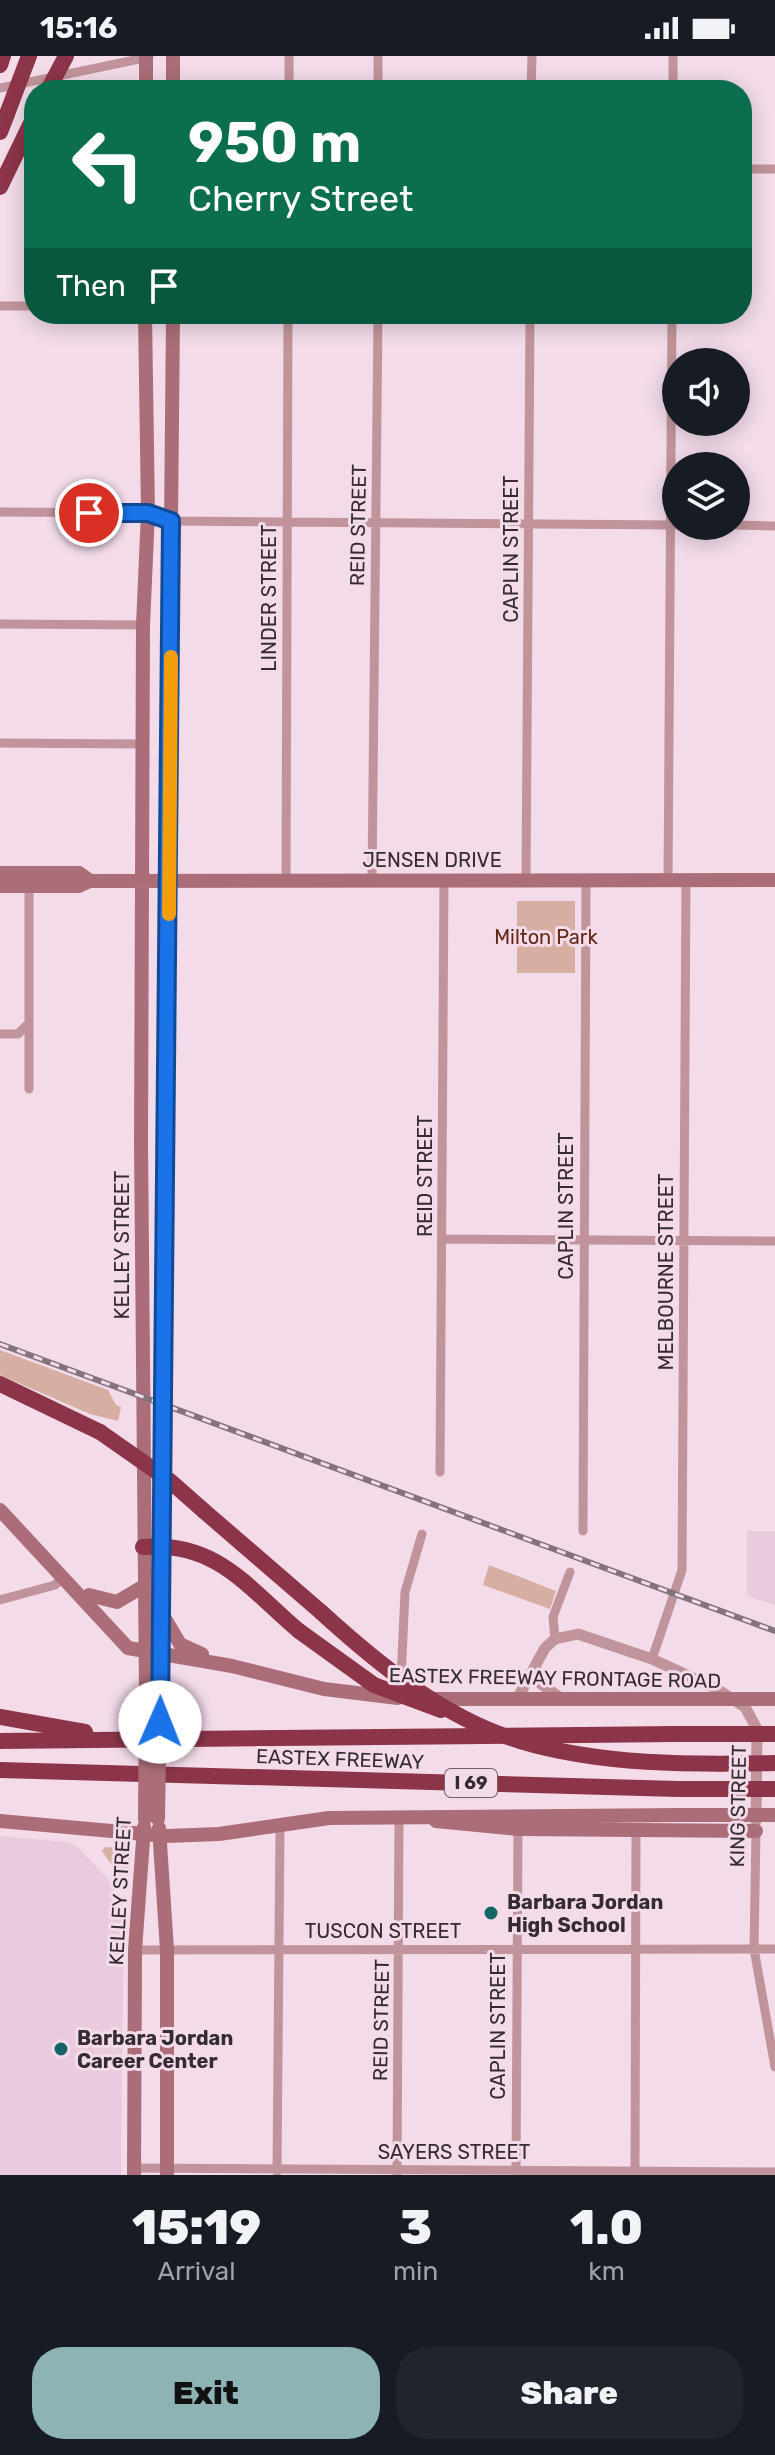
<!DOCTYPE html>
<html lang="en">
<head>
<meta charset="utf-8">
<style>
	body { margin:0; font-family:Rubik,sans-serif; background:#20242c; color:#f1f3f6; height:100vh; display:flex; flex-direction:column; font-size:30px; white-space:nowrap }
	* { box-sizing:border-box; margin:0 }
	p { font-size:26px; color:#9ea1a6 }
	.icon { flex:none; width:44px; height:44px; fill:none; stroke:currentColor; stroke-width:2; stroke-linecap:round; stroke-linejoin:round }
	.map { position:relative; height:2119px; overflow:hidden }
	.details { display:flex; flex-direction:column; background:#171b24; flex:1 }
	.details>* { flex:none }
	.hud { position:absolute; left:24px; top:24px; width:728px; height:244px; border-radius:32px; box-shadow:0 4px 20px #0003; background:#0b6e4f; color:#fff; overflow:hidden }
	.fabs { position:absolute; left:662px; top:292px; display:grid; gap:16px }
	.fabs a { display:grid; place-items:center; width:88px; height:88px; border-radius:50%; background:#171b24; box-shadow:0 4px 20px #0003; font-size:40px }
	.pin { position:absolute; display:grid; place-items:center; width:68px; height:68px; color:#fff; margin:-34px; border:4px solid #fff; border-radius:50%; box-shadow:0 2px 8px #0007 }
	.me { position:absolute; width:88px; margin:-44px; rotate:1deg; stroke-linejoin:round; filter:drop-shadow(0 0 6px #0008) }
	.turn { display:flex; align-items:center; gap:28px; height:168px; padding:0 32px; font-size:36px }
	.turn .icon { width:104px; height:104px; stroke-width:2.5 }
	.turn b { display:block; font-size:56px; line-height:68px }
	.then { display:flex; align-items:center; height:76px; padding:0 32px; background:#0003; gap:16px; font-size:30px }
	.eta { display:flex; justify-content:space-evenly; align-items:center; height:136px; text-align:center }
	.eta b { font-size:48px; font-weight:800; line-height:56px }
	.button { display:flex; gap:16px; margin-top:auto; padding:16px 32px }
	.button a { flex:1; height:92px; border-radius:32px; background:#8eb3b5; color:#111; font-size:32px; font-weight:800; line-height:92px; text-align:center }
	.button a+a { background:#20242c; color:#f1f3f6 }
	.status { display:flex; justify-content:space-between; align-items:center; height:56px; padding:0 40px; background:#171b24; direction:ltr }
	.status svg { height:22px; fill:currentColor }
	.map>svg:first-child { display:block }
</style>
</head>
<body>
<div class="status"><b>15:16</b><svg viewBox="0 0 49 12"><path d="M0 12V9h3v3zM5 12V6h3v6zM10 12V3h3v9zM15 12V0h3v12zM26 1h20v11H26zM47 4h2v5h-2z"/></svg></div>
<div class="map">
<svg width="775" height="2119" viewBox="0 0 775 2119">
	<rect width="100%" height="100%" fill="#f3dbea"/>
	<path fill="#e9cbdd" d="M747,1475H775V1549L747,1540Z
		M0,1780L67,1786L77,1790L108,1823L124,1858L121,2119H0Z"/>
	<path fill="#d6aea2" d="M517,845H575V917H517Z
		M0,1294L108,1334L116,1349L121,1351L118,1365L90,1358L0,1319Z
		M489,1509L556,1535L550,1553L483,1529Z
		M105,1791L131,1793L127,1831L102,1795Z"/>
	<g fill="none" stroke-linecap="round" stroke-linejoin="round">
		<path stroke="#c0949a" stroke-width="9" d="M378,0V34
			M0,32L149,1
			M289,34V0
			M531,34L532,0
			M673,34V0
			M742,113H775
			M0,250H34
			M0,456L148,457L171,465L676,469
			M736,469L775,470
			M0,568L143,569
			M0,687L142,688
			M372,824L378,258
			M526,824L530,258
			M286,825L288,258
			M668,825L672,258
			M0,978H18L28,968
			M29,1033V825
			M443,1183L775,1185
			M440,1416L444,824
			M583,1475L586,826
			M0,1544L55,1529L64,1520
			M555,1583L553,1561L570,1516
			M652,1603L682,1514L686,825
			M401,1623L405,1536L422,1478
			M756,1775L754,1893L775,2011
			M135,1894L775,1893
			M134,2112L775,2116
			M277,2116L280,1771
			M516,2117L518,1773
			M397,2118L399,1761
			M635,2119L636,1774"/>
		<path stroke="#c0949a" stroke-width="11" d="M535,1610L541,1628L562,1643
			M517,1643L545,1592L555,1583L578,1578L652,1603L715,1632L745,1651L757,1673L756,1765"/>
		<path stroke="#ab6d77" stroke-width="14" d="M173,0V34
			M146,34V0
			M145,258L148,457L143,569L141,1086L146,1634
			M0,817H79L90,825
			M0,830H79L90,825L775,824
			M0,1454L128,1592L232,1610L324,1633L398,1642
			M89,1539L117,1546L144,1530
			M164,1561L180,1588L202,1598
			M160,1634L173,258
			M427,1643H674
			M0,1765L167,1780L219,1778L329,1762L682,1759
			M436,1765L518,1773L756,1775
			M159,1772L167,1894V2119
			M134,2119L135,1894L144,1771"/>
		<path stroke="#8c3549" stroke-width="16" d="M0,9L3,0
			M0,76L7,58
			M0,131L34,61
			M0,1328L100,1376
			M204,1455L321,1556
			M143,1491C217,1485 248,1532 299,1575
			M0,1661L85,1676
			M0,1685L675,1678
			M0,1714L678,1733"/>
		<defs>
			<path id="rail" d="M0,1288L775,1575"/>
		</defs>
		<use href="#rail" stroke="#83737d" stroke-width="6"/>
		<use href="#rail" stroke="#f3dbea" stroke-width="3" stroke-dasharray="9" stroke-linecap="butt"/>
		<path stroke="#ab6d77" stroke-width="14" d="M674,1643H775
			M682,1759H775
			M145,1763L146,1634
			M158,1763L160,1634"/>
		<path stroke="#8c3549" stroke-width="16" d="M48,34L66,0
			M7,58L29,0
			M100,1376L170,1425L204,1455
			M321,1556C378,1608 445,1663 520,1685C600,1709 692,1709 775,1707
			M299,1575L374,1629L441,1654
			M675,1678H775
			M678,1733H775"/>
	</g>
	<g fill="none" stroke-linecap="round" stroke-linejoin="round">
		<defs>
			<path id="route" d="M89,457H148L171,465L160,1666"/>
		</defs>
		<use href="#route" stroke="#114b97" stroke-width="20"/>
		<use href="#route" stroke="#1a73e8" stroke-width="14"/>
		<path stroke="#f59e0b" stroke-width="14" d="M169,858L171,601"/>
	</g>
	<g fill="#146466" stroke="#f3dbea" stroke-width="3">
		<circle cx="491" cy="1857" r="8"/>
		<circle cx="61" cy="1993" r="8"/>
	</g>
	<g text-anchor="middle" stroke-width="6" stroke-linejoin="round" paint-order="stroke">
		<rect fill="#f3dbea" stroke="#6e6069" stroke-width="2" x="445" y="1713" width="52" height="28" rx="6"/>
		<g font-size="18" font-weight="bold" fill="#352c32">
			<text x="471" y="1733">I 69</text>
		</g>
		<g font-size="20" fill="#352c32" stroke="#f3dbea">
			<text transform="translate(358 469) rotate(-89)" y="7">REID STREET</text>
			<text transform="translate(511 493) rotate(-90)" y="7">CAPLIN STREET</text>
			<text transform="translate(269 542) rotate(-90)" y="7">LINDER STREET</text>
			<text x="432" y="811">JENSEN DRIVE</text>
			<text transform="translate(425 1120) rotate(-90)" y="7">REID STREET</text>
			<text transform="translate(566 1150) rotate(-90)" y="7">CAPLIN STREET</text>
			<text transform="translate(122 1189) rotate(-90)" y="7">KELLEY STREET</text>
			<text transform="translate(666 1216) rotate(-90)" y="7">MELBOURNE STREET</text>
			<text transform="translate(555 1622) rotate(1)" y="7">EASTEX FREEWAY FRONTAGE ROAD</text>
			<text transform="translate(340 1703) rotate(2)" y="7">EASTEX FREEWAY</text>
			<text transform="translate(738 1750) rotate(-89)" y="7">KING STREET</text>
			<text transform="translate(120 1835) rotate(-87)" y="7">KELLEY STREET</text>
			<text x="383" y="1882">TUSCON STREET</text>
			<text transform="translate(381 1964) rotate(-89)" y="7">REID STREET</text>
			<text transform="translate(498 1970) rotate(-90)" y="7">CAPLIN STREET</text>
			<text x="454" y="2103">SAYERS STREET</text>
		</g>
		<g font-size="20" fill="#622916" stroke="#f3dbea">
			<text x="546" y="888">Milton Park</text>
		</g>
		<g font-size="20" font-weight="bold" fill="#352c32" stroke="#f3dbea" text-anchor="start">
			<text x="507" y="1853">Barbara Jordan<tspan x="507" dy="23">High School</tspan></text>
			<text x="77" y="1989">Barbara Jordan<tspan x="77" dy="23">Career Center</tspan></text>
		</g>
	</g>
</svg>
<div class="fabs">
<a><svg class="icon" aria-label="sound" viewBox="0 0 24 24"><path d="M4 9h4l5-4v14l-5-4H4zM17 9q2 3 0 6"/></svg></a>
<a><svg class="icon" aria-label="layers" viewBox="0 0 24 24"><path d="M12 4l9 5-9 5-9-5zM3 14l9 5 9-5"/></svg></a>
</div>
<div class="pin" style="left:89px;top:457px;background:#d93025"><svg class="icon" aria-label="arrive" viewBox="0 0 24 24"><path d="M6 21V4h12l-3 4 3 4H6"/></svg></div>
<svg class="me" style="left:160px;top:1666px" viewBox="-20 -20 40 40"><circle r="19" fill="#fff"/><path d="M0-13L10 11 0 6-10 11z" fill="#1a73e8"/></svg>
<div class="hud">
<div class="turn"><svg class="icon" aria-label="left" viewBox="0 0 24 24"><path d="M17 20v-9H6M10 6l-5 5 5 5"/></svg><div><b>950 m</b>Cherry Street</div></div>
<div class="then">Then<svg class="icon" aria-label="arrive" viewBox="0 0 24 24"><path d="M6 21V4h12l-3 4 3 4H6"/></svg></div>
</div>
</div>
<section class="details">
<div class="eta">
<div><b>15:19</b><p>Arrival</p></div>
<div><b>3</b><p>min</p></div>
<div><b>1.0</b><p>km</p></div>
</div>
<div class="button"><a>Exit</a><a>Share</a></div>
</section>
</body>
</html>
